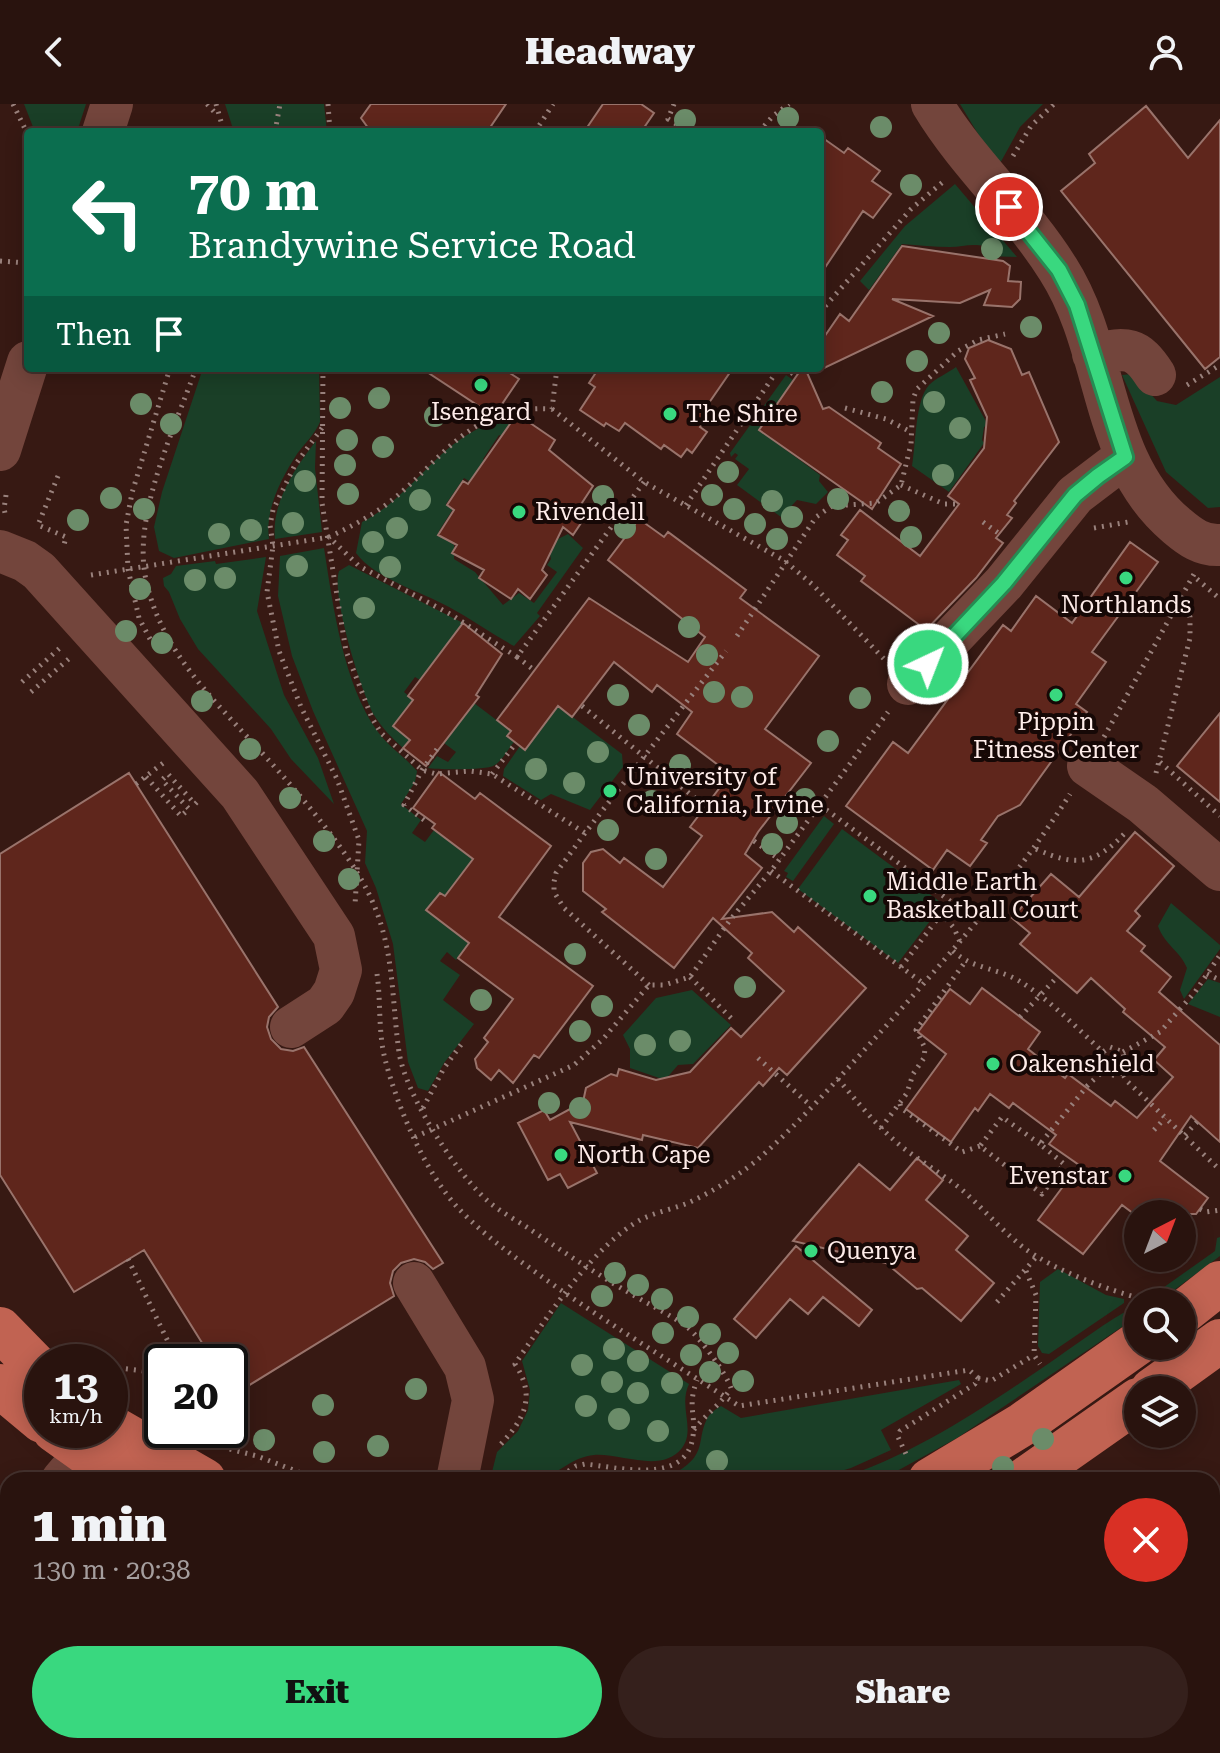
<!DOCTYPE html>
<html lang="en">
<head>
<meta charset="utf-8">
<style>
	body { margin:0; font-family:"Roboto Serif",serif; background:#35201c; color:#f1f3f6; height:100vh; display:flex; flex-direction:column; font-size:30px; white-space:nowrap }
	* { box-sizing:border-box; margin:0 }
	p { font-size:26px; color:#a59e9e }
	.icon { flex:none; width:44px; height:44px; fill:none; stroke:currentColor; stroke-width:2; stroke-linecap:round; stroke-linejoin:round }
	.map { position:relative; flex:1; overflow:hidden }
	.drawer { position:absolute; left:0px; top:1368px; width:1220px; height:282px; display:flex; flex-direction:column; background:#29130e; border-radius:24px 24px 0 0; box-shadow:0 4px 20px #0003,0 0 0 2px #45322e }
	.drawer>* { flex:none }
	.banner { position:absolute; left:24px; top:24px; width:800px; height:244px; border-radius:8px; box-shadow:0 4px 20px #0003,0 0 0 2px #45322e; background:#0b6e4f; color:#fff; overflow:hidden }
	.needle { width:52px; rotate:42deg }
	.buttons { position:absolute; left:1124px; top:1096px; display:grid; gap:16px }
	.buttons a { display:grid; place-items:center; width:72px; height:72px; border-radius:50%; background:#29130e; box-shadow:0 4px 20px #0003,0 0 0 2px #45322e; font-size:40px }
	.speed { position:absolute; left:24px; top:1240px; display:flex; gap:16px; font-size:40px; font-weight:700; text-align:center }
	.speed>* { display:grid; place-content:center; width:104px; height:104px; border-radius:50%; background:#29130e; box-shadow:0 4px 20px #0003,0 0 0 2px #45322e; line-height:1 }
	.speed small { font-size:20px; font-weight:400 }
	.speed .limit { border:4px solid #111; border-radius:12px; background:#fff; color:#111 }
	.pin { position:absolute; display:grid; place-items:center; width:68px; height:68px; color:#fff; margin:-34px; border:4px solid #fff; border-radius:50%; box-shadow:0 2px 8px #0007 }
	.me { position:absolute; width:88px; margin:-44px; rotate:43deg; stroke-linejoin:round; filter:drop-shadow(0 0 6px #0008) }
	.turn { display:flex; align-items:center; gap:28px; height:168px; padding:0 32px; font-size:36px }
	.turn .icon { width:104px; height:104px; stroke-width:2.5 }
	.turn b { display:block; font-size:56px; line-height:68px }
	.then { display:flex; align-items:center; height:76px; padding:0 32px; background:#0003; gap:16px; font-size:30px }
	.round { display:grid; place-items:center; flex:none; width:84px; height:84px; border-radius:42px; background:#35201c }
	.summary { display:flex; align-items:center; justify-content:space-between; height:136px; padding:0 32px }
	h1 { font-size:48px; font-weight:800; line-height:60px }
	.action { display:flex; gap:16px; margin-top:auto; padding:16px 32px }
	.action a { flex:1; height:92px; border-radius:48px; background:#39d87f; color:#111; font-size:32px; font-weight:800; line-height:92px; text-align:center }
	.action a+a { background:#35201c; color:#f1f3f6 }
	header { display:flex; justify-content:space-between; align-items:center; height:104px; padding:0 32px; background:#29130e; font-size:36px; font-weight:800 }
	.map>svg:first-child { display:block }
</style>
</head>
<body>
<header><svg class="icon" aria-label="back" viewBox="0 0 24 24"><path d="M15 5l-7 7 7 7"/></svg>Headway<svg class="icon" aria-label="person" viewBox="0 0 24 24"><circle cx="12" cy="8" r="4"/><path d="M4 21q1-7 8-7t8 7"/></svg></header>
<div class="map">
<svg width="1220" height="1649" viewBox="0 0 1220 1649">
	<rect width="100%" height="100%" fill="#371913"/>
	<path fill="#1a3f27" d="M24,0H86L77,28H35Z
		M225,0H324L327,28H234Z
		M960,0H1043L1020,23L998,63Z
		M955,80L1017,153L985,152L984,142C971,139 962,143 950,143C935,143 918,141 902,140L869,186L860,177L905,122Z
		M956,263L988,321L984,323L982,336L984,339L949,388L912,362C916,340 915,296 929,281C936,274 948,269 956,263Z
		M203,264H319L320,318C315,330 305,339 297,350C281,375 265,405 269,435L174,454L159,447L154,423L162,388Z
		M1132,270L1157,297L1176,301L1220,273V403L1208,404L1166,368L1122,271Z
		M786,271L793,276L759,326L820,371L819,377L828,388L816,400L797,396L781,413L737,381L749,365L735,355L738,351L735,349L731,353L730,349Z
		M519,306L527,307L507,334L499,331L483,355L494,364L481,384L464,374L446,400L453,405L439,427L454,441V455L475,468L503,501L519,489L534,499L557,468L547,461L551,455L549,446L556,436L568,430L583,444L537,509L540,512L514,542C492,530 471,515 449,503C422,488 374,474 356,449L362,418C394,402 417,373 443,349C464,330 493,316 519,306Z
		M316,337L315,364L322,428L275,435C271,399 295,364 316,337Z
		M324,444C333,501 343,580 378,628C389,643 405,653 417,667L415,678L401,700L421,716L412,729L425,738L434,726L473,755L445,792L440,789L427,806L469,839L456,856L447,848L440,857L460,871L443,896L474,920L444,959L428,987L418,984L408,958L393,840L376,784L365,759L367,727L313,607L292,552L278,492L280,452Z
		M266,453L257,507L284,591L318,654L334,700L291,655L271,625L198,545L180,515L169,488L164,482L163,474L171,470L176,462L215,457L216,460Z
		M349,461L463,519L420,576L415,573L404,588L413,596L396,619L398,626L410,636L403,644C392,634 382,624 374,611C361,587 331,491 339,467Z
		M474,599L511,627L507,632L514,638C508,645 502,658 493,662C485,666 437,666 428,664L437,652L448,658L456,648L444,639Z
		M558,602L622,650L623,663L590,706L551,690L541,696L503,672L504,665L520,642L524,645Z
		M824,712L834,720L793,777L786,773L788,769L784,767Z
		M842,725L943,800L898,859L798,785Z
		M1171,799L1220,841V845L1184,895L1180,886L1187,864C1180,847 1164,840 1158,822Z
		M1208,875L1220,879V913L1188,900Z
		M692,886L731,921L693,960L678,961L665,976L630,964V945L623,931L656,894Z
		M1220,1133V1152L1158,1198H1143L1215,1147L1217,1134Z
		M1058,1165L1106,1191L1124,1195V1199L1049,1250L1042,1249L1038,1242L1040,1178Z
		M561,1199L689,1280C678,1303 696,1325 682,1344C662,1370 621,1349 594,1351C574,1353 562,1366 545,1374C532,1381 505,1376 490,1376L497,1348L518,1327L528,1306L530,1286L522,1257Z
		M1138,1201V1212L957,1334L897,1367L875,1376H835C912,1352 979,1307 1045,1262C1076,1241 1106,1217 1138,1201Z
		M959,1276L961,1280L881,1326L891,1346L851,1364L811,1376H572C611,1354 651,1387 683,1364C706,1348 697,1334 707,1315C710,1309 716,1305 721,1302L741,1314Z"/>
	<path fill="#5f261c" stroke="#99736b" stroke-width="2" d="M371,0H506L487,28H371L361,14Z
		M603,0H641L654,9L641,28H584Z
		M1146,2L1188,54L1220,16V253L1205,265L1061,87L1095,59L1089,50Z
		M820,32L844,49L848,44L880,67L872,77L891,90L873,114L863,107L820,171Z
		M902,142L1003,157L1010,162L1008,177L1021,178L1020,195L1012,203L984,201L990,186L960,199L892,195L933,212L820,266V239L840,210L849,217Z
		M988,236L1011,245L1022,271L1029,268L1059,338L1014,397L1016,399L1007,411L1012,414L996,434L1003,439L976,474L926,526L861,477L865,472L837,451L848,436L841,431L860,406L920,452L959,400L948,392L984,344L987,313L970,276L975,274L965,255L969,244Z
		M421,264H502L519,275L494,312Z
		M599,264H733L702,309L707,312L700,323L707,328L692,349L687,345L681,353L664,341L661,345L625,319L619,327L606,319L604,322L580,306L595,283L589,279Z
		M802,264H805L823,305L829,303L881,339L878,344L901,360L872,405L759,326Z
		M517,310L555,336L549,346L593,382L578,405L587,410L573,431L563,423L542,466L547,471L530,495L518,485L511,495L479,474L484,466L452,449L457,441L438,431L454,406L447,401L463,377L468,380Z
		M639,415L664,433L668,428L746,486L740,494L819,552L765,625L811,659L758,728L745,750L762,764L722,815L772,808L794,828L798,823L866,884L787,971L779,964L763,982L759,978L698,1044L643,1031L642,1036L570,1018L597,1069L568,1084L560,1070L548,1076L518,1019L544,1006L550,1016L583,998L586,984L611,970L617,972L619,965L656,976L690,968L731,924L741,933L784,887L748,854L752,849L713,814L674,864L602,808L606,805L583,787V759L591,748L603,745L620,759L624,754L663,783L702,732L690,723L730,670L677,630L692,608L657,581L652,588L614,558L572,613L558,602L525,646L507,632L511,627L497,616L589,494L688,558L705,533L608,456Z
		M1130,438L1158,458L1092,548L1106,558L1076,600L1087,608L1020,701L998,712L981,736L987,739L970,762L947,746L933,766L846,702L893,638L908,649L1003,521L1011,527L1036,492L1072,519Z
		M463,519L502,550L476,591L479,593L426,662L403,644L410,636L393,622L413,596L408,592Z
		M1220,609V698L1177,662Z
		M439,668L475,695L480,689L551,742L499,813L593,882L539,954L534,951L513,979L499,966L491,976L477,964L475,955L488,938L484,934L513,895L458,854L469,839L426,806L440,789L445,792L473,755L432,724L435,720L413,704Z
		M129,669L278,903L269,913L267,923L271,935L281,945L293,947L304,943L443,1159L433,1165L425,1158L414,1155L401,1159L393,1167L390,1179L394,1192L230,1293V1258H214L144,1146L74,1188L0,1071V750Z
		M1135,728L1174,762L1135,807L1140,812L1127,827L1145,842L1141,847L1171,873L1159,888L1220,941V1038L1191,1012L1160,1057L1208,1094L1196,1110H1134L1122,1101L1083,1150L1038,1116L1079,1061L1049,1040L1056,1031L1013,999L1009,1004L990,990L978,1007L975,1004L951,1038L906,1005L946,950L918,928L950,885L970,900L982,884L1040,928L1028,945L1065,974L1068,970L1111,1002L1115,997L1137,1014L1173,973L1154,956L1165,943L1123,908L1125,905L1091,874L1077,889L1020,840L1030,829L1012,814L1051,770L1079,793Z
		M917,1054L943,1076L926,1096L968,1132L956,1146L994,1179L961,1217L922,1184L917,1185L886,1159L793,1137L859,1060L890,1086Z
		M796,1142L872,1206L859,1222L823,1193L808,1210L790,1195L756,1234L734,1215Z"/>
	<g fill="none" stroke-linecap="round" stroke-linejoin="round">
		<path stroke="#99817c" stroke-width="5" stroke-dasharray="2 6" stroke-linecap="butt" d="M13,0L28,31
			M207,0L217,11
			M216,0L224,28
			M328,0L330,28
			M674,0L668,15L689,28
			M275,28L280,0
			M535,28L553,0
			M759,28L773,12L789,0
			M1013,52L1031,22L1054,0
			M0,157L28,159
			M820,208L911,105L944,77
			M196,264C175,324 134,407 145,471C158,541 206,588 252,638C289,678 344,740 368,788C395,842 391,891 399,948C405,990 457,1071 489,1098C502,1109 518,1117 531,1126C565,1149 598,1171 633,1191C650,1201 671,1211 687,1223C699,1232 727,1271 731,1284C721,1300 704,1312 693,1327
			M323,264L322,399L346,547L372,614L381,629L422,666L436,670L470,667L492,670L585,729
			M557,264L552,305C465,300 442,360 383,403C366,415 348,424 329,433L359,462L450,510L517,553L644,378
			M785,264L796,272
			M1187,281L1220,261
			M845,304L886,315L911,328
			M552,305L644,378L785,457L813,481L886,557
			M322,324L295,361L273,406L270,421L273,442L267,488L279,547L301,603L337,675L359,736L355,801
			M58,372L38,421L66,433L63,445
			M901,381L944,400H959
			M6,391L4,405L6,413
			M686,401L779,264
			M983,418L1001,431
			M1094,424L1128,418
			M91,471L329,433
			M1197,475L1220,495
			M737,532L816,413L832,402L876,399L901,381L911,340L913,295L917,285L958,247L978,236L1005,230
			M150,535L139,514L128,465L126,421L132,389L170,264
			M517,553L534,566
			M22,578L62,542
			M31,588L72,552
			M582,602L706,703
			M1104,633L1194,470
			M1160,658L1220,712
			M1156,669L1190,534V513L1183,493
			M492,670L516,639
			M146,673L181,712L189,705L162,676L168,670L195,700L199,696
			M136,680L167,656
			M820,701L977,817
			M424,716L404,701L422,666L437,645
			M754,737L780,756
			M1036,745C1076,763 1095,761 1126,728
			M771,767L924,880
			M941,809L954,824L960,838
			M953,847C972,865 999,864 1021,878C1051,897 1077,924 1103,948L1110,943L1123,948L1126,961L1121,968L1128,978L1220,1066
			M901,863L951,797
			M377,870C381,897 378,928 385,955C397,1002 426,1071 460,1106C486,1133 516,1154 545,1175C608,1220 674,1259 739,1302L969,1266L978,1274L975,1280L900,1327L898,1333L906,1350
			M1207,870L1220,876
			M690,873L735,918
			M649,881L564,804L554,788V778L556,769L585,729L726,547
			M1020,913L1058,872
			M1103,948L1099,962L1102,968L1116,972L1121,969
			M1123,948L1160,928L1195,888L1220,851
			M758,954L811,1002
			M838,975C859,1000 880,1026 906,1046C924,1059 943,1071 961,1085C983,1104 1001,1126 1024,1144C1054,1166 1105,1185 1142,1195
			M900,1000L901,1004L962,1048L980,1042
			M423,1004L444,964L463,938
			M881,1024L907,989L913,970L924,954L925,944L916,926L965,858
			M1154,1026L1165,1014
			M1185,1031L1197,1018
			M415,1033L574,961L603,935L649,881H664L690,873L730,816L771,767L888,608
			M1040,1040L1002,1013L980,1042L1042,1090L1064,1060L1040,1040L1088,981L1102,968
			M1200,1105L1206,1108L1220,1106
			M128,1155L174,1250L169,1258
			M1026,1167L1036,1191L1034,1251L1040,1260
			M997,1198L1037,1152
			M174,1250L183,1258
			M110,1263L153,1268L162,1263
			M978,1274L991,1277L1034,1251
			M501,1340C525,1314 536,1292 515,1260C545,1216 594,1140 642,1115C656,1108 673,1105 688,1099C714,1087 743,1069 764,1050C807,1011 846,966 886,922C952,848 1017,774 1070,690
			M222,1343L257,1352L319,1376
			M555,1376L576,1362L585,1360C617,1363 687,1382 693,1332C696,1309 687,1303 697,1276
			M1212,1617L1220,1614
			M704,1642L705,1649
			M1040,1642L1043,1649
			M177,1649L178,1642
			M815,1649L818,1642
			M1148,1649L1161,1642"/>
		<path stroke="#73453c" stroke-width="42" d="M932,0C968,60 1021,106 1058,165C1110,246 1099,357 1177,422C1190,433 1202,442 1220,441
			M103,28L112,0
			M1093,250C1126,244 1136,241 1155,271
			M0,346L28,258
			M0,447L25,457L39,467L240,690L334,832L341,866L334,888L325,901L291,923
			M908,580L1004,479L1075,391L1125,353
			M1088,662L1143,700L1220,766
			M414,1179L465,1263L473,1296L457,1376
			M62,1376L85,1349
			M0,1432L8,1425
			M0,1632L8,1626
			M989,1642L992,1649
			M309,1649V1642"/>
		<path stroke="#c16352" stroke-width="44" d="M1182,1209L1220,1179
			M0,1225L42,1268
			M0,1282L42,1317
			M1152,1286L1220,1237
			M110,1322L204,1376
			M54,1326L124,1376
			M930,1376L1023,1320L1138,1239
			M1024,1376L1138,1296
			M393,1649V1642
			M447,1649L448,1642"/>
	</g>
	<g fill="#6b8c69">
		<circle cx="788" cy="14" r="11"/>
		<circle cx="685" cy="16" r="11"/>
		<circle cx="881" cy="23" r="11"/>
		<circle cx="911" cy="81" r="11"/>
		<circle cx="992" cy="145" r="11"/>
		<circle cx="1031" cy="223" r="11"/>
		<circle cx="939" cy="229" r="11"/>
		<circle cx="917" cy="257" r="11"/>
		<circle cx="882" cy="288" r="11"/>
		<circle cx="379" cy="294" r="11"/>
		<circle cx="934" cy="298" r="11"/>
		<circle cx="141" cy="300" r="11"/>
		<circle cx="340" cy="304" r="11"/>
		<circle cx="435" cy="312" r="11"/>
		<circle cx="171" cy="320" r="11"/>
		<circle cx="960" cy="324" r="11"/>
		<circle cx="347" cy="336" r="11"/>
		<circle cx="383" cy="343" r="11"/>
		<circle cx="345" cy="361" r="11"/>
		<circle cx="728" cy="368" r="11"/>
		<circle cx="943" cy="371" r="11"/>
		<circle cx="305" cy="377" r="11"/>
		<circle cx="348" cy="390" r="11"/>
		<circle cx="712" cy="391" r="11"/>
		<circle cx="603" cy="392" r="11"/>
		<circle cx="111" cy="394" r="11"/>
		<circle cx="838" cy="395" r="11"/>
		<circle cx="420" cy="396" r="11"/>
		<circle cx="772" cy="397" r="11"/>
		<circle cx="144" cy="405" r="11"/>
		<circle cx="734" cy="405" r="11"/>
		<circle cx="899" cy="407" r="11"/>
		<circle cx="792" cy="413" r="11"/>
		<circle cx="78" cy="416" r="11"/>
		<circle cx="293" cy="419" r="11"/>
		<circle cx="755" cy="420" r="11"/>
		<circle cx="397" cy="424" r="11"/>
		<circle cx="625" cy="424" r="11"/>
		<circle cx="251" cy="426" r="11"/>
		<circle cx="219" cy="430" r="11"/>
		<circle cx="911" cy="433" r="11"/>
		<circle cx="777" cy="435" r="11"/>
		<circle cx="373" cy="438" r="11"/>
		<circle cx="297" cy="462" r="11"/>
		<circle cx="390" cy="463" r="11"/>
		<circle cx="225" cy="474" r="11"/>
		<circle cx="195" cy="476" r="11"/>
		<circle cx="140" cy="485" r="11"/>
		<circle cx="364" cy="504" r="11"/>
		<circle cx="689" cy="523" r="11"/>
		<circle cx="126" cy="527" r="11"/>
		<circle cx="162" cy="539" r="11"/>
		<circle cx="707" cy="551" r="11"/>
		<circle cx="714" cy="588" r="11"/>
		<circle cx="618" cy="591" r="11"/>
		<circle cx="742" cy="593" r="11"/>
		<circle cx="860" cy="594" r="11"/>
		<circle cx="202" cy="597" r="11"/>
		<circle cx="639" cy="621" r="11"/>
		<circle cx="828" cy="637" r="11"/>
		<circle cx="250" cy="645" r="11"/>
		<circle cx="598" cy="648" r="11"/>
		<circle cx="680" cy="661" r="11"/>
		<circle cx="536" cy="665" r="11"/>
		<circle cx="574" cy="679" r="11"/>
		<circle cx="290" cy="694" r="11"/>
		<circle cx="805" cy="695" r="11"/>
		<circle cx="652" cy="697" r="11"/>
		<circle cx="787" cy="719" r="11"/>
		<circle cx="608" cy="726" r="11"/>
		<circle cx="324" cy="737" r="11"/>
		<circle cx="772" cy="740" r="11"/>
		<circle cx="656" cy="755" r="11"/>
		<circle cx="349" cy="775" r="11"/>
		<circle cx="575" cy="850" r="11"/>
		<circle cx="745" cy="883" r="11"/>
		<circle cx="481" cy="896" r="11"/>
		<circle cx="602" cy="902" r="11"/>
		<circle cx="580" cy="927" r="11"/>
		<circle cx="680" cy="937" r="11"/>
		<circle cx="645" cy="941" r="11"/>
		<circle cx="549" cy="999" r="11"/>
		<circle cx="580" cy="1004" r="11"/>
		<circle cx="615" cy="1169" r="11"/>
		<circle cx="638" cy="1181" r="11"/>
		<circle cx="602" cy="1192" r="11"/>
		<circle cx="662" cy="1195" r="11"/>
		<circle cx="688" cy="1213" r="11"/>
		<circle cx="663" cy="1229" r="11"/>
		<circle cx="710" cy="1230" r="11"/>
		<circle cx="614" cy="1245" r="11"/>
		<circle cx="728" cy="1249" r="11"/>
		<circle cx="691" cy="1251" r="11"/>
		<circle cx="638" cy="1257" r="11"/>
		<circle cx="582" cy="1261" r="11"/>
		<circle cx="710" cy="1268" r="11"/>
		<circle cx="743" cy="1277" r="11"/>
		<circle cx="612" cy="1278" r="11"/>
		<circle cx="672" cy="1279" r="11"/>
		<circle cx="416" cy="1285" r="11"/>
		<circle cx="638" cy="1289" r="11"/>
		<circle cx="323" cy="1301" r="11"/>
		<circle cx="586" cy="1302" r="11"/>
		<circle cx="619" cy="1315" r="11"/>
		<circle cx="658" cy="1327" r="11"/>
		<circle cx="1043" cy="1335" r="11"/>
		<circle cx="264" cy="1336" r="11"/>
		<circle cx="378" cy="1342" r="11"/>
		<circle cx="324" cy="1348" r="11"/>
		<circle cx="717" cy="1357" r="11"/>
		<circle cx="1003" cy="1363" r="11"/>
	</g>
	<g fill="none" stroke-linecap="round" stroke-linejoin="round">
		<defs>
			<path id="route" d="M928,560L1004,479L1075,391L1098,372L1125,353L1077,201L1059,166L1009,103"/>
		</defs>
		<use href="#route" stroke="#258c53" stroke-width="20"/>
		<use href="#route" stroke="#39d87f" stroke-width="14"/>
	</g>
	<g fill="#39d87f" stroke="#160806" stroke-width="3">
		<circle cx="481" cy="281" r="8"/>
		<circle cx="670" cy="310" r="8"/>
		<circle cx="519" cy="408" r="8"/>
		<circle cx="1126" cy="474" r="8"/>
		<circle cx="1056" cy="591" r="8"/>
		<circle cx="610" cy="687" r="8"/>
		<circle cx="870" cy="792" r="8"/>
		<circle cx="993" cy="960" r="8"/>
		<circle cx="561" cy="1051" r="8"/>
		<circle cx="1125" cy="1072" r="8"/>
		<circle cx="811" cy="1147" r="8"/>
	</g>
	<g text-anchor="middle" stroke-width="8" stroke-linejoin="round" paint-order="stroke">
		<g font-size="24" fill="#feece9" stroke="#160806" text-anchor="start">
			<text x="481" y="316" text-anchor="middle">Isengard</text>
			<text x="686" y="318">The Shire</text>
			<text x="535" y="416">Rivendell</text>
			<text x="1126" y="509" text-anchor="middle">Northlands</text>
			<text x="1056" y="626" text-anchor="middle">Pippin<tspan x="1056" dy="28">Fitness Center</tspan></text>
			<text x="626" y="681">University of<tspan x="626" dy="28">California, Irvine</tspan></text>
			<text x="886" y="786">Middle Earth<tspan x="886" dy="28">Basketball Court</tspan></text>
			<text x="1009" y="968">Oakenshield</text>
			<text x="577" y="1059">North Cape</text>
			<text x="1109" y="1080" text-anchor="end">Evenstar</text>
			<text x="827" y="1155">Quenya</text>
		</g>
	</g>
</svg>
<div class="buttons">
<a><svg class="needle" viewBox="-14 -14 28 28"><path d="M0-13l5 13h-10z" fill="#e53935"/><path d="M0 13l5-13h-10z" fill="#a59e9e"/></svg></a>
<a><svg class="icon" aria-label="search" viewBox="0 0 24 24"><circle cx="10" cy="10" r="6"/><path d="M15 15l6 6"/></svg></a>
<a><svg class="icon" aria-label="layers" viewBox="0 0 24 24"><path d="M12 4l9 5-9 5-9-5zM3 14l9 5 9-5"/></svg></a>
</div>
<div class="speed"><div>13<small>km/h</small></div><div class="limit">20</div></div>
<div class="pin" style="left:1009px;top:103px;background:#d93025"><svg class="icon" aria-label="arrive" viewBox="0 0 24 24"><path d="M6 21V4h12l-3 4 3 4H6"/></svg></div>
<svg class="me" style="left:928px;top:560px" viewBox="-20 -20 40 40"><circle r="17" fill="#39d87f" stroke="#fff" stroke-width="3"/><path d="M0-11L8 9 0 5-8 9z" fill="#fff"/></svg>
<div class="banner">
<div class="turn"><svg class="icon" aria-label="left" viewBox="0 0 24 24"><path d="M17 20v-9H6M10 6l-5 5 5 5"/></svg><div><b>70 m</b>Brandywine Service Road</div></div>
<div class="then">Then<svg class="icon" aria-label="arrive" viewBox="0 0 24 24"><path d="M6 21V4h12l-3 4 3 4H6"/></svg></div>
</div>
<section class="drawer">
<div class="summary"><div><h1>1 min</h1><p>130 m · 20:38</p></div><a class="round" style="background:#d93025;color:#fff"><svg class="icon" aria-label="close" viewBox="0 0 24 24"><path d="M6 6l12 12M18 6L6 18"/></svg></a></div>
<div class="action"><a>Exit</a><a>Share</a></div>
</section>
</div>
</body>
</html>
